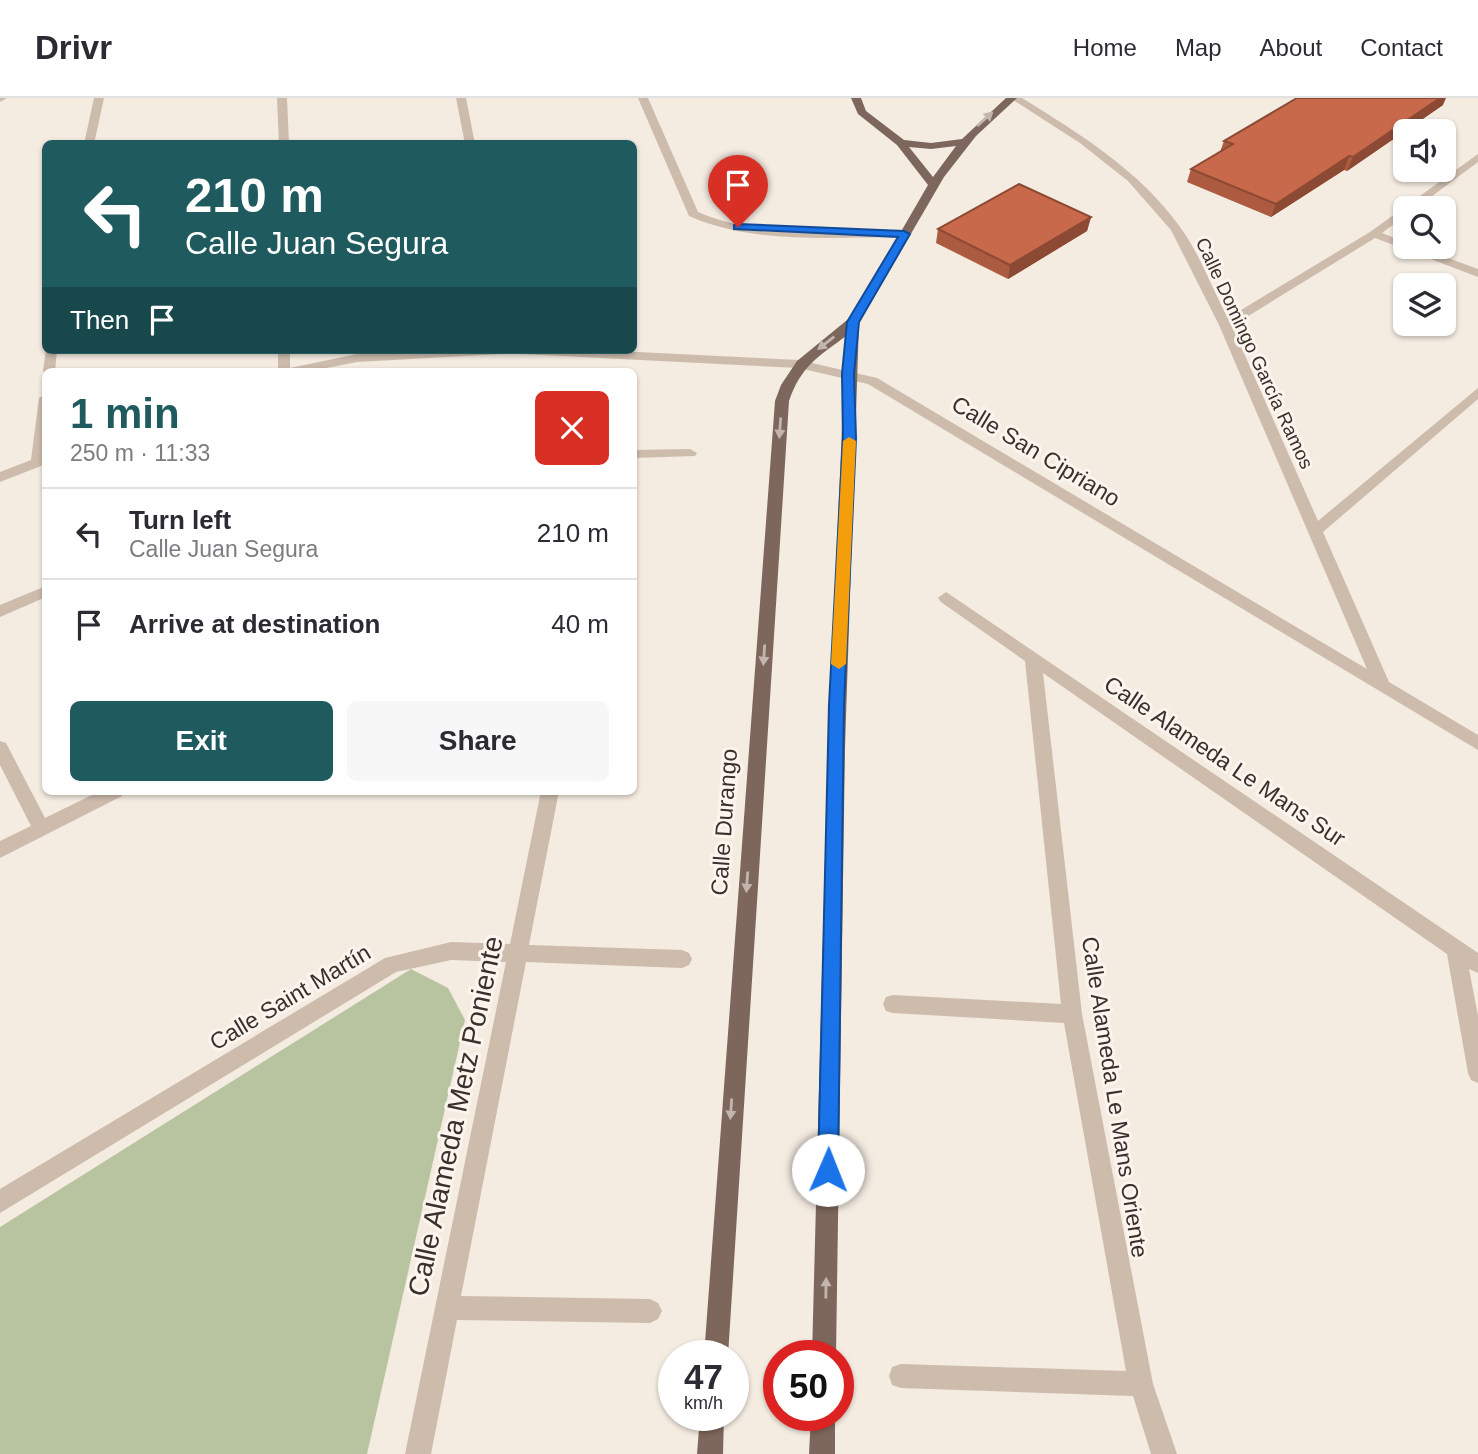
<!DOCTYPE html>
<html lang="en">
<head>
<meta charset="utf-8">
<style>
	body { margin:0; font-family:Helvetica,sans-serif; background:#f7f7f7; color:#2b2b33; height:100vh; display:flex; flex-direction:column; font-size:26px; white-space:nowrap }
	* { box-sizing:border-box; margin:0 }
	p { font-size:23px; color:#7c7c81 }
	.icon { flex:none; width:38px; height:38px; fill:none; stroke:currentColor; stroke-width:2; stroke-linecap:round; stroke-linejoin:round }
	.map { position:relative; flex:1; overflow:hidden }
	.side { position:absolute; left:42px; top:270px; width:595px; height:427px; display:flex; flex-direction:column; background:#fff; border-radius:10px; box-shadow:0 2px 5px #0004 }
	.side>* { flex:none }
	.guide { position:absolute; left:42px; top:42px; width:595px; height:214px; border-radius:10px; box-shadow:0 2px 5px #0004; background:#1f5a5e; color:#fff; overflow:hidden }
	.buttons { position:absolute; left:1393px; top:21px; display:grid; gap:14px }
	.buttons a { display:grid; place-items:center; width:63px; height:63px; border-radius:10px; background:#fff; box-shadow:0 2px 5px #0004; font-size:35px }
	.speed { position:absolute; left:658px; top:1242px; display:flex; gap:14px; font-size:35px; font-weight:700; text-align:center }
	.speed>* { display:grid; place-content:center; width:91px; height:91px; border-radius:50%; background:#fff; box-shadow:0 2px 5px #0004; line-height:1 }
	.speed small { font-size:18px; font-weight:400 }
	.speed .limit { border:10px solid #d22; background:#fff; color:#111 }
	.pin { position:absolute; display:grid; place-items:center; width:60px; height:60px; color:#fff; margin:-72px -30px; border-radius:50% 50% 50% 0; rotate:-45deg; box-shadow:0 0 7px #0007 }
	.pin .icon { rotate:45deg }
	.me { position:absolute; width:77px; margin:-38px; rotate:1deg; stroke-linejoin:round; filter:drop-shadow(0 0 5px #0008) }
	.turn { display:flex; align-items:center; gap:24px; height:147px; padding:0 28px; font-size:32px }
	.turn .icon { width:91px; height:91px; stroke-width:2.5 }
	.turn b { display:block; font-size:49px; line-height:60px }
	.then { display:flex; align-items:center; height:66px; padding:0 28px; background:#0003; gap:14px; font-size:26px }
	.round { display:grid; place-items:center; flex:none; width:74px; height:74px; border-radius:10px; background:#f7f7f7 }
	.overview { display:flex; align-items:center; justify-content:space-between; height:119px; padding:0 28px }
	h1 { font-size:42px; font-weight:700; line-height:52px; color:#1f5a5e }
	.button { display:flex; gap:14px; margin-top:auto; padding:14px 28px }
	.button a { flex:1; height:80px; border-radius:10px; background:#1f5a5e; color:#fff; font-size:28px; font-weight:700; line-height:80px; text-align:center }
	.button a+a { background:#f7f7f7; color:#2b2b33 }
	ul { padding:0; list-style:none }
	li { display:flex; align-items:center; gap:21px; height:91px; padding:0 28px; border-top:2px solid #e1e1e2 }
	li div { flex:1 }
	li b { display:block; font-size:26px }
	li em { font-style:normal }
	header { display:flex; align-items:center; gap:42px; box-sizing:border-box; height:98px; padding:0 35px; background:#fff; border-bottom:2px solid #e1e1e2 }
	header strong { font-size:33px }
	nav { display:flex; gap:38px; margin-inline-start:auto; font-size:24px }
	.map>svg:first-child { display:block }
</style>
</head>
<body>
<header>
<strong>Drivr</strong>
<nav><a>Home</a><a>Map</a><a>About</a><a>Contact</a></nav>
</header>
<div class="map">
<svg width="1478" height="1356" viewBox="0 0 1478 1356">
	<rect width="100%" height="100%" fill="#f4ebe1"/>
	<path fill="#b8c4a0" d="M411,871L448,890L465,922L367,1356H0V1129Z"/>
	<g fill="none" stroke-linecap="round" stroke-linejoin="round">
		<path fill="#cdbbac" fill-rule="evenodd" d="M0,0H7L0,4Z
			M94,0H104L94,46H84Z
			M277,0H287L289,46H279Z
			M456,0H466L475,46H465Z
			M638,0H648L698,114C760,141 837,132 904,133L910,136L904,139C834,139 755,147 689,118Z
			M1010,0H1022C1080,36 1139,72 1180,129C1200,156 1212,191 1228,220L1370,134L1478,56V64L1416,110H1405V118L1382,135L1405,144V149H1418L1478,171V179L1375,140L1232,228L1318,423L1478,290V301L1323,434L1389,584L1478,637V652L868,286L799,270L522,256L516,252H597L799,262L877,280L1367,571L1219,227L1171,132L1128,83L1080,45Z
			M46,251L57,252L55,273H46V276L43,273Z
			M278,252H290V270L357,256L507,252L501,256L357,264L311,273H278Z
			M46,296V366L0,384V374L31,362L39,300Z
			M690,351L697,355L695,358L634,360V352Z
			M46,488V499L0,519V507Z
			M946,494L1478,855V875L1469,871L1478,918V985L1471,982L1468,975L1447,856L1043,575L1082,916L1153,1286L1177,1356H1151L1133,1298L901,1290L892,1287L889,1278L892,1269L901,1266L1126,1273L1064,925L893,915L886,913L883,906L886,899L893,897L1061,906L1025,563L941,504L938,500Z
			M0,643L6,645L45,720L100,693H125L122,698L0,760V743L31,728L0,667Z
			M541,693H559L529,847L682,852L689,855L692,861L689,867L682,870L526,864L461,1198L650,1201L658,1205L662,1213L658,1221L650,1225L457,1222L431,1356H405L506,864L451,862L396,874L0,1115V1091L385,860L451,844L510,846Z"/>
		<path fill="#7d675c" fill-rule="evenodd" d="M851,0H861L866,13L904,42L931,45L962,41L1006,0H1017L976,38L944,79L859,225L845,649L836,1258H812L828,649L846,238C818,259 801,268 789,303L728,1258H704L775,303L781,287L797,263L852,218L928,87L897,47L858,16ZM956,48L933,79L909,49L931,51Z
			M700,1318H724L723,1356H697Z
			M811,1318H835V1356H809Z"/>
	</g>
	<path fill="#ac5a40" d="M1443,7L1347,73L1344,72L1271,119L1187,84L1191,71L1220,54L1224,43Z
		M1091,119L1087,133L1008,181L936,145L938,131Z"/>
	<path fill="#8c4a34" d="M1440,0H1446L1443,7L1347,73L1353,59Z
		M1349,58L1344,72L1271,119L1276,106Z
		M1091,119L1087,133L1008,181L1010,167Z"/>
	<path fill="#c8694b" stroke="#8c4a34" stroke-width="2" d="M1297,0H1440L1353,59L1349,58L1276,106L1191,71L1233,46L1224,43Z
		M1019,86L1091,119L1010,167L938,131Z"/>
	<defs><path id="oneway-solid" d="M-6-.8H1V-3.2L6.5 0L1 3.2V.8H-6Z" transform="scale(1.75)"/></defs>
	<g fill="#c2b5ac">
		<use href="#oneway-solid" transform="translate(985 21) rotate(-42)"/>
		<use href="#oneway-solid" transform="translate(826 245) rotate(142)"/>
		<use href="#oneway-solid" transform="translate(780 330) rotate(94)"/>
		<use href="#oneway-solid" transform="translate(764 557) rotate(94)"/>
		<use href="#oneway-solid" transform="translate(747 784) rotate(94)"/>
		<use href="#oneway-solid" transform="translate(731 1011) rotate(94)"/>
		<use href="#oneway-solid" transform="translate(826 1190) rotate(-89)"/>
	</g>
	<path fill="#1a73e8" stroke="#114b97" stroke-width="2" d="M738,126L904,133L910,136L859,224L854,276L856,340L844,607L838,1072L836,1079L828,1082L821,1079L818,1072L829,607L843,340L842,276L847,224L898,139L734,131V127Z"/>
	<path fill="#f59e0b" d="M849,339L856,343L846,566L839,571L831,566L843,343Z"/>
	<g text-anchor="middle" stroke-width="6" stroke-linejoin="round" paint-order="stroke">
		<g font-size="19" fill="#3b302b" stroke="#fbf5ee">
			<text transform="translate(1255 255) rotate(65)" y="7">Calle Domingo García Ramos</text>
		</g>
		<g font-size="23" fill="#3b302b" stroke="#fbf5ee">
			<text transform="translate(1036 353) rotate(31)" y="8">Calle San Cipriano</text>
			<text transform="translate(1225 663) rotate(34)" y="8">Calle Alameda Le Mans Sur</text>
			<text transform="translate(724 724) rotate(-86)" y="8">Calle Durango</text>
			<text transform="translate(290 899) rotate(-31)" y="8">Calle Saint Martín</text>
			<text transform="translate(1115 999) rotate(81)" y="8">Calle Alameda Le Mans Oriente</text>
		</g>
		<g font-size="28" fill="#3b302b" stroke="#fbf5ee">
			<text transform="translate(455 1018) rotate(-78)" y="10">Calle Alameda Metz Poniente</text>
		</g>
	</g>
</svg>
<div class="buttons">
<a><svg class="icon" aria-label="sound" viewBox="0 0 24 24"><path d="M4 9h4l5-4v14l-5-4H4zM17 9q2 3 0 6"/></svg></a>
<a><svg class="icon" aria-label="search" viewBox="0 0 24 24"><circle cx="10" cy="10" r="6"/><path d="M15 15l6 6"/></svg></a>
<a><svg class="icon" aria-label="layers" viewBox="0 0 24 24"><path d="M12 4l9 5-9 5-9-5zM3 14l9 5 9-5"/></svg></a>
</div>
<div class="speed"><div>47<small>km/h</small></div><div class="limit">50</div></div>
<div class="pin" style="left:738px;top:129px;background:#d93025"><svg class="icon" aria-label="arrive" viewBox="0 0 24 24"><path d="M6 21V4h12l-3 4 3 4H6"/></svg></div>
<svg class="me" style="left:828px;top:1072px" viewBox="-20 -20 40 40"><circle r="19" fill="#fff"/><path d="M0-13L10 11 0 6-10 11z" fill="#1a73e8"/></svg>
<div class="guide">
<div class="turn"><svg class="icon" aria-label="left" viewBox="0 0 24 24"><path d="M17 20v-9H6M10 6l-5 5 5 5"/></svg><div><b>210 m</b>Calle Juan Segura</div></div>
<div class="then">Then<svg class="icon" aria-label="arrive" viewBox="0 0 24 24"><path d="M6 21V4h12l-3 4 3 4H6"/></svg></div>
</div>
<section class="side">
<div class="overview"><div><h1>1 min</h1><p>250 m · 11:33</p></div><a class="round" style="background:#d93025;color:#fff"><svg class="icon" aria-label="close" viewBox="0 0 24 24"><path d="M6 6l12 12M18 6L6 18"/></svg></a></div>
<ul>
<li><svg class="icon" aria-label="left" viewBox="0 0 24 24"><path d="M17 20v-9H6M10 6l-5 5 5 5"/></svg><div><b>Turn left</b><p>Calle Juan Segura</p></div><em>210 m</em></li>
<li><svg class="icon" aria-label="arrive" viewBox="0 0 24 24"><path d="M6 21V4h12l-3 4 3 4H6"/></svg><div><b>Arrive at destination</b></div><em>40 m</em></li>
</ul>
<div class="button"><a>Exit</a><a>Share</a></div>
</section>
</div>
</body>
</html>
